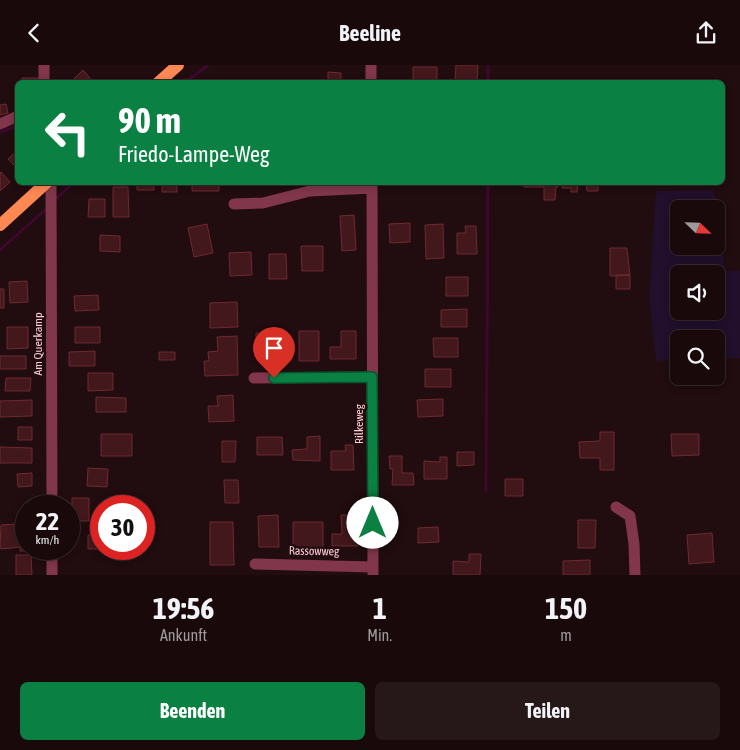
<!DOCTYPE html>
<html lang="de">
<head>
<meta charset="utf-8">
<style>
	body { margin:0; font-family:"Asap Condensed",sans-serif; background:#261719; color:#f1f3f6; height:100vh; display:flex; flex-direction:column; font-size:19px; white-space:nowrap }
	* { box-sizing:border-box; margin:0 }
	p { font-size:16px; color:#9f9a9d }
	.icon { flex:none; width:28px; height:28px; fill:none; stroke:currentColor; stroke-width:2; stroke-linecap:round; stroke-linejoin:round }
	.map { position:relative; height:510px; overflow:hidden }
	.side { display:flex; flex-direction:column; background:#19090b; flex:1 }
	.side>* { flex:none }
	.banner { position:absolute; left:15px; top:15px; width:710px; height:105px; border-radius:8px; box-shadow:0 2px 8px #0003,0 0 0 1px #372a2c; background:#0b8043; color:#fff; overflow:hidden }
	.needle { width:32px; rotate:113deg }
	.buttons { position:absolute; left:670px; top:135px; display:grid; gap:10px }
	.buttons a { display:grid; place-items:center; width:55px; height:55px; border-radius:8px; background:#19090b; box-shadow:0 2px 8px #0003,0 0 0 1px #372a2c; font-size:25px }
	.speed { position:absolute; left:15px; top:430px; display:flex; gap:10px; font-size:25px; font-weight:700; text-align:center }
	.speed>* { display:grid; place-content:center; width:65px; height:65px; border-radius:50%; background:#19090b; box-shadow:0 2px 8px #0003,0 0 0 1px #372a2c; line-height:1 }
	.speed small { font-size:12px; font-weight:400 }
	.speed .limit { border:8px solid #d22; background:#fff; color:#111 }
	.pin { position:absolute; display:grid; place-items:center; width:42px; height:42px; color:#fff; margin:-51px -21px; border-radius:50% 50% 50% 0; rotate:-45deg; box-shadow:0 0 5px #0007 }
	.pin .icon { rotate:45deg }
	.me { position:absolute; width:55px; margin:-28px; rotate:0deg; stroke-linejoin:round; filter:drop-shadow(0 0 4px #0008) }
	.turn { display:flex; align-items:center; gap:18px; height:105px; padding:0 20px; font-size:22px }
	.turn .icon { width:65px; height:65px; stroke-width:2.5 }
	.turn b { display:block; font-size:35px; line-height:42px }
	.eta { display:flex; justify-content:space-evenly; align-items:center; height:85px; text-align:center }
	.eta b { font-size:30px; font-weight:700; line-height:35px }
	.primary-button { display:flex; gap:10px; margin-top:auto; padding:10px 20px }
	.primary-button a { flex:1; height:58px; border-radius:8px; background:#0b8043; color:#fff; font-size:20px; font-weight:700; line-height:58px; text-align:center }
	.primary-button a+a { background:#261719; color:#f1f3f6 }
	header { display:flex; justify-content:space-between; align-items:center; height:65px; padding:0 20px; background:#19090b; font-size:22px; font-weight:700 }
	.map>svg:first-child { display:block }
</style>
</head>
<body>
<header><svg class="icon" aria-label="back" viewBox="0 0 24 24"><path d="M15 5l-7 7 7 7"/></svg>Beeline<svg class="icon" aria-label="share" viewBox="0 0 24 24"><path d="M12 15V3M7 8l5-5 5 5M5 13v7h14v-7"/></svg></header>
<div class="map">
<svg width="740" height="510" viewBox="0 0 740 510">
	<rect width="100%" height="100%" fill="#210c0f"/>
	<path fill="#210f2b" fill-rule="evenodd" d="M714,125L725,205L740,206V293L716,294V274H679V295L656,296L649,232L656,126ZM679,144H716V181H679ZM679,209H716V246H679Z"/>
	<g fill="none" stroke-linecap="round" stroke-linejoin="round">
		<path stroke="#3e082d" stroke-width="3" d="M488,0V18
			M184,18L208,0
			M0,67L18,61
			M57,133L73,118
			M0,185L47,143
			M486,426L488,118"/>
	</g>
	<path fill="#42181c" stroke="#6f2931" d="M456,0H478L477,17L455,16Z
		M413,2H437V18H413Z
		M83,5L94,18H70Z
		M328,7L341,8V18H328Z
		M22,13H41V18H22Z
		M6,39L8,48L0,50V40Z
		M17,86H18V104L8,94Z
		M1,107L10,117L0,126V108Z
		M137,118H154V125H137Z
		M162,118H177V127H162Z
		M192,118H219V126H192Z
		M524,118H558V122H556L555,135H544V122H524Z
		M562,118H578L577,127H571V123H562Z
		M586,118H603V119H598V126H587Z
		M113,122H128L129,152H113Z
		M89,134H105V152H88Z
		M354,150L356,185L342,186L340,151Z
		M410,158V177L390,178L389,159Z
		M207,159L213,188L194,192L188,163Z
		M443,159L444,193L426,194L425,160Z
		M465,161H476L477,189H457V168H466Z
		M100,170L120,171V187L100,186Z
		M301,181H323V206H302Z
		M610,183H627L630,210L610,211Z
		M251,187L252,210L230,211L229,188Z
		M269,189H286L287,214H269Z
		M616,210H630V224H616Z
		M446,212H468V231H446Z
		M27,216L28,237L10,238L9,217Z
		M0,224H4V243H0Z
		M98,230L99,245L75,246L74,231Z
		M237,237L238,262L210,263V238Z
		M467,244V262H441V245Z
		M7,262H28V283L7,284Z
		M75,262H100V278H75Z
		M299,266H319V296H299Z
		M341,266H356V294H330V282H341Z
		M256,268H280V285L256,286Z
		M237,271L238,310L205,311L204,296H209L208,287L218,286L217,272Z
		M433,273H458V292H434Z
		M95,286V301H69V287Z
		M159,287H175V295H159Z
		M0,291H26V304H0Z
		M425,304H451V322H425Z
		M88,308H113V325L88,326Z
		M6,313H31L30,326H5Z
		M233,330L234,356L209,357L208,341H218L217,331Z
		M96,332L126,333V347H96Z
		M443,334V351L418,352L417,335Z
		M32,335V351L0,352V336Z
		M18,362H32V375H18Z
		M600,367H614V405H600V393H580L579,377L600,376Z
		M101,369H132V391H101Z
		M671,369H699V390L672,391Z
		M320,371V396L293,395L292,385L307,384V372Z
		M257,372H282L283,390H257Z
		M222,376H236L235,397H222Z
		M345,380H353L354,405H331V386H346Z
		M0,382L32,383V398H0Z
		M457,387H474V400L457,401Z
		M389,391H402V408H413L414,420H392L393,404H390Z
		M440,392H447V414H424V396L440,397Z
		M88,403L108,404L107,422L87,421Z
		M32,408V421L18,422L17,409Z
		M505,414H523V431H505Z
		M224,415H238L239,438H225Z
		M72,433H89V456H72Z
		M278,450L279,482H259L258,451Z
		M341,450H357L358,481H332V469H342Z
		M578,455H596L595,483H578Z
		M210,457H233L234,500H210Z
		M293,457H323V482H293Z
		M17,459L18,476L26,475V484H31V486H20V482L1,484L0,482L1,460Z
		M438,462L439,477L418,478V463Z
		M712,468L714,497L689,499L687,470Z
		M88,470H101V484H117H88Z
		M469,489H481L480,510H453V496L469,497Z
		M16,490H31L32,510H16Z
		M590,495V510H563V496Z"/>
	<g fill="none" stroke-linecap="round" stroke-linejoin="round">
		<path stroke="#81364b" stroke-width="11" d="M44,0V18
			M371,0V18
			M0,59L18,51
			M51,118L52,441
			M372,118L373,510
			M234,139L263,138L310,126L372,123
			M254,313L372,312
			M616,442L630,451L634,479L635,510
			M52,484V510
			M255,499L373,502"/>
		<path stroke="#ff8853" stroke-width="12" d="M158,18L178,0
			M0,160L46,118"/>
	</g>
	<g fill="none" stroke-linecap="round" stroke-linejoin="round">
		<defs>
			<path id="route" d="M274,313L372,312L373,458"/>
		</defs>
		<use href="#route" stroke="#07532c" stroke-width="12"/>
		<use href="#route" stroke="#0b8043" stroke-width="9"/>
	</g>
	<g text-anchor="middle" stroke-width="5" stroke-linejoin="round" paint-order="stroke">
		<g font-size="12" fill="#ffccd6" stroke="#210c0f">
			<text transform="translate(38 279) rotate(-90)" y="4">Am Querkamp</text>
			<text transform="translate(359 359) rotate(-90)" y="4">Rilkeweg</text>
			<text transform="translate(314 486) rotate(1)" y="4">Rassowweg</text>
		</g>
	</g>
</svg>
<div class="buttons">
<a><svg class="needle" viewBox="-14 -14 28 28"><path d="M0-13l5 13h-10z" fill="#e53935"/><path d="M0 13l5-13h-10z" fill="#9f9a9d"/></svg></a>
<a><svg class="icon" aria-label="sound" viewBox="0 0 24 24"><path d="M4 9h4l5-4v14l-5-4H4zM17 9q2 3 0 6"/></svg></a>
<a><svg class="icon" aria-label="search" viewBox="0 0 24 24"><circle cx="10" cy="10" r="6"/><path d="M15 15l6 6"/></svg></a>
</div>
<div class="speed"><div>22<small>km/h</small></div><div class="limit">30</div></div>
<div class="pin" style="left:274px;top:313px;background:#d93025"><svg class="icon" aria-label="arrive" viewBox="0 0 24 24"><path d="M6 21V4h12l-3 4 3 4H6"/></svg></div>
<svg class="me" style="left:373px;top:458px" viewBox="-20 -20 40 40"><circle r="19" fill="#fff"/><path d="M0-13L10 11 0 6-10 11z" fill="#0b8043"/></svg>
<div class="banner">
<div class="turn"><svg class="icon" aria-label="left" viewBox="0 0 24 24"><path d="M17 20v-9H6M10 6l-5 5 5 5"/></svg><div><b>90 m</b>Friedo-Lampe-Weg</div></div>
</div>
</div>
<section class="side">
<div class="eta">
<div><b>19:56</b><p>Ankunft</p></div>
<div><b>1</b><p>Min.</p></div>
<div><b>150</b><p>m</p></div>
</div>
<div class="primary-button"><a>Beenden</a><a>Teilen</a></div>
</section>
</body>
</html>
